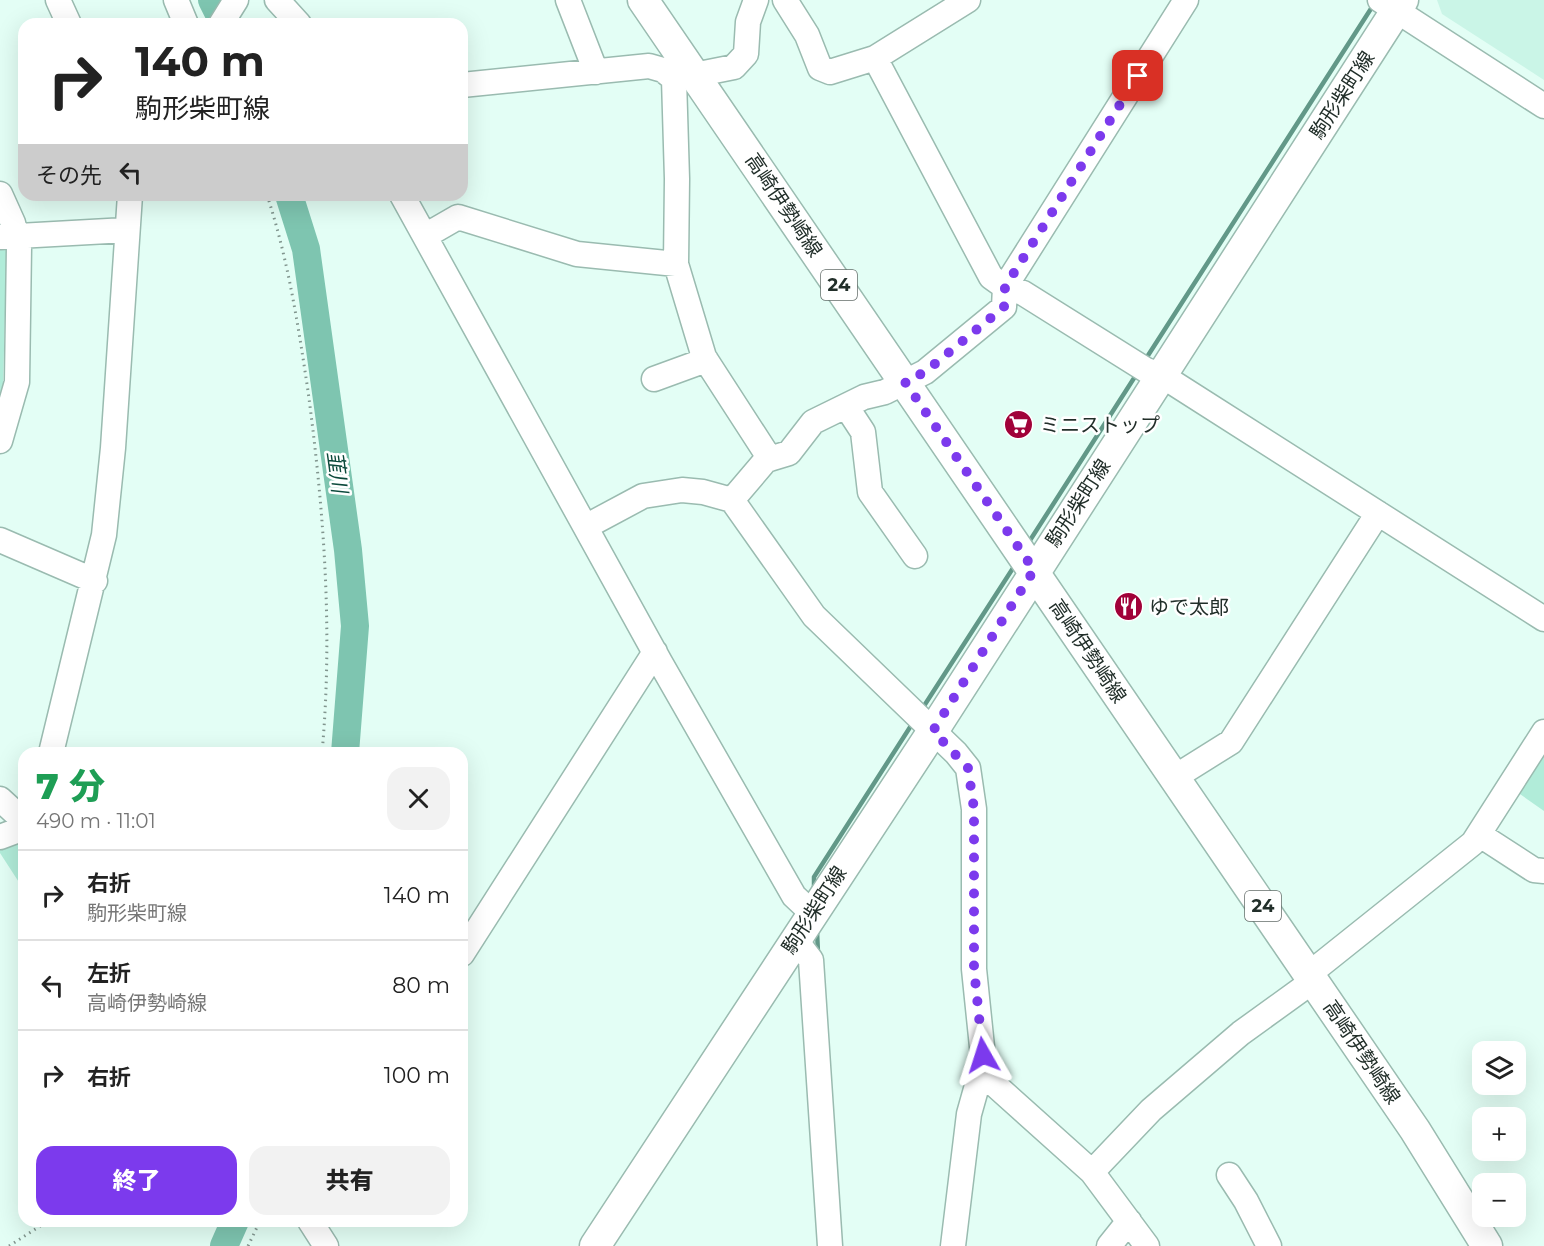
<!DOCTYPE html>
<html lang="ja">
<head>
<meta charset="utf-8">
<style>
	body { margin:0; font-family:Montserrat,"Noto Sans JP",sans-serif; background:#f2f2f2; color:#222; height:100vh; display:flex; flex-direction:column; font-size:22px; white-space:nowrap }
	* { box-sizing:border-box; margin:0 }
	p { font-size:20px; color:#767676 }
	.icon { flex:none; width:33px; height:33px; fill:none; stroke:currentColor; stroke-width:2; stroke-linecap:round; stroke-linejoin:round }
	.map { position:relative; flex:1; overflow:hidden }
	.side { position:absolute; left:18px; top:747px; width:450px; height:480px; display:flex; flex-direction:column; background:#fff; border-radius:18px; box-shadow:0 6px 24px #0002 }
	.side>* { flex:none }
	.top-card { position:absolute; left:18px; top:18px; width:450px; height:183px; border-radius:18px; box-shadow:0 6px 24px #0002; background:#fff; color:#222; overflow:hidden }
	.buttons { position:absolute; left:1472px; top:1041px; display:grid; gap:12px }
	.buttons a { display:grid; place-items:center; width:54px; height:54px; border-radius:12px; background:#fff; box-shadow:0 6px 24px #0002; font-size:30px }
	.pin { position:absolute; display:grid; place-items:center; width:51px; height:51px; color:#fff; margin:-26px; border-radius:12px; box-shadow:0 3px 9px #0006 }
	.me { position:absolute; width:66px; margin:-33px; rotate:354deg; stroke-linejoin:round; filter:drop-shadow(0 0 4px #0008) }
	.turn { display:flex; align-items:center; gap:21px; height:126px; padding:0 18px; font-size:27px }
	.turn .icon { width:78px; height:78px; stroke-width:2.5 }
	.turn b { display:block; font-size:42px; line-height:51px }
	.then { display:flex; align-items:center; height:57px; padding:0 18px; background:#0003; gap:12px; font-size:22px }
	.round { display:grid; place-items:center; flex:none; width:63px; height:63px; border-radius:18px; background:#f2f2f2 }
	.head { display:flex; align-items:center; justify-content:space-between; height:102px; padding:0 18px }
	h1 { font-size:36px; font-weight:800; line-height:45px; color:#1e9e55 }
	.cta { display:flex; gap:12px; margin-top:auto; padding:12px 18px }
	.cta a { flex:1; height:69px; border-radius:18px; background:#7c3aed; color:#fff; font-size:24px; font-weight:800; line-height:69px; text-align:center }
	.cta a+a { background:#f2f2f2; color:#222 }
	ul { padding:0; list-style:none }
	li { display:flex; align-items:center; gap:18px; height:90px; padding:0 18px; border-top:2px solid #e0e0e0 }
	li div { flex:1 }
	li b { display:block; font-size:22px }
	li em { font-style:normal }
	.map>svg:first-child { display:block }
</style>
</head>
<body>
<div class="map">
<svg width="1544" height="1246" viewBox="0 0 1544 1246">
	<rect width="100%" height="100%" fill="#e3fef5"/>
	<path fill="#caf5e7" d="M1437,0H1544V80L1442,14Z"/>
	<path fill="#b1ecd9" d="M0,244H7L3,384L0,394Z
		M1544,750V811L1517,792Z
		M23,839L24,841V890L0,853V849Z"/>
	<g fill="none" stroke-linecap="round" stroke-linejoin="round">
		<path stroke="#629888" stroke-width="4.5" d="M1147,357L1374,4
			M1027,545L1136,375
			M922,709L1015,565
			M814,890V877L914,721
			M817,931L818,953"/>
		<path stroke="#7ec5b0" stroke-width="28" d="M212,0L224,24
			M289,195L306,249L348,550L355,626L345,753
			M224,1246L235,1221"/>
		<defs>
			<path id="minor" d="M58,0L69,24
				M176,0L186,24
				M277,0L299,24
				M568,0L596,72
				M785,0L807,35L820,68L830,72L875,58L991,277L1005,287L1023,293L1146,370L1161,375L1544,619
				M1380,0L1544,106
				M221,24L236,0
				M875,58L968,0
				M674,79L677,179L676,264L704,357L770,459
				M462,85L649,66L663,70L674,79L734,67L746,54L748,22L756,0
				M0,194L13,223L19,247L17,382L0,441
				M402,195L660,662L794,896L811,912
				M425,236L458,217L577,254L676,264
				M0,237L126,230
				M654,379L706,360
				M846,406L863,432L870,492L915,556
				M732,500L766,460L789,453L813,422L864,397L885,392L925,372L1004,307L1005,287L1186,0
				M587,526L643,496L682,490L703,492L732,500L814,616L956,753L968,768L974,809V969L985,1076L1092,1172L1147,1246
				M0,540L95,581
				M51,753L104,535L113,448L130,195
				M1175,777L1231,742L1378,513
				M0,799L24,821
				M1480,835L1534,870L1544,871
				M0,837L24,828
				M795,939L811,960L830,1246
				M462,954L655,652
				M1309,974L1473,843L1544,732
				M1092,1172L1151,1110L1241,1033L1313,981
				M1229,1175L1246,1201L1269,1246
				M310,1221L326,1246
				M953,1246L969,1114L978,1082L985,1076
				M1109,1246L1129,1221"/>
			<path id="major" d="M643,0L1415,1130L1487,1246
				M595,1246L933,731L1403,0"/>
		</defs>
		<use href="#minor" stroke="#9abbb0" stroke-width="27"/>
		<use href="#major" stroke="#9abbb0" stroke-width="33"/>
		<path stroke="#81958e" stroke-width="3" stroke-dasharray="1.5 4.5" stroke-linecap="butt" d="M267,195C288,259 298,324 308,391C324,511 333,632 322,753
			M9,1246L48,1221
			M248,1246L260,1221"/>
		<use href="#minor" stroke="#fff" stroke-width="24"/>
		<use href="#major" stroke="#fff" stroke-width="30"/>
	</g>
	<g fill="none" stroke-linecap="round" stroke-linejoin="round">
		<path stroke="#7c3aed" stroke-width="10" stroke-dasharray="0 18" d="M983,1055L974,969V809L968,768L933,731L1034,570L905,382L925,372L1004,307L1005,287L1138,76"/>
	</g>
	<defs>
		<symbol id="supermarket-disc" viewBox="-11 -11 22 22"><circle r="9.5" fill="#a10239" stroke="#fff"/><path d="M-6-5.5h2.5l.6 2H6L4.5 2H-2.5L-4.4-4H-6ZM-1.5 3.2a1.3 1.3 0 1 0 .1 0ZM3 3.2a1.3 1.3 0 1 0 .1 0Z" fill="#fff"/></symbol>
		<symbol id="restaurant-disc" viewBox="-11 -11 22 22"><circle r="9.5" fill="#a10239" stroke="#fff"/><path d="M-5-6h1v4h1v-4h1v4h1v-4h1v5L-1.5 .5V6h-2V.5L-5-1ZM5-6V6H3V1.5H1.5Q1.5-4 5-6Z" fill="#fff"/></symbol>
	</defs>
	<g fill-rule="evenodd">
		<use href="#supermarket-disc" x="1002" y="408" width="33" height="33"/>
		<use href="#restaurant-disc" x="1112" y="590" width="33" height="33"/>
	</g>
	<g text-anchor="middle" stroke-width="5" stroke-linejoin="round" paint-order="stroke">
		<g fill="#fff" stroke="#646d6a" stroke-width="1.5">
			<rect x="821" y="270" width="36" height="30" rx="4.5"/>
			<rect x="1245" y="891" width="36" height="30" rx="4.5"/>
		</g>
		<g font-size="18" font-weight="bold" fill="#222f2a">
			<text x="839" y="291">24</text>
			<text x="1263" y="912">24</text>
		</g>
		<g font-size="20" fill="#222f2a" stroke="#fff">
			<text transform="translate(1342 95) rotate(-57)" y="7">駒形柴町線</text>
			<text transform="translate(784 205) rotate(56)" y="7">高崎伊勢崎線</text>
			<text transform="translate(1078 503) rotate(-57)" y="7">駒形柴町線</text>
			<text transform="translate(1088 651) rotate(56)" y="7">高崎伊勢崎線</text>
			<text transform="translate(814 910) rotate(-57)" y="7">駒形柴町線</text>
			<text transform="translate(1362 1052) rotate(56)" y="7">高崎伊勢崎線</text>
		</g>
		<g font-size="20" fill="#222f2a" stroke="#fff" text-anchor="start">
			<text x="1040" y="432">ミニストップ</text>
			<text x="1149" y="614">ゆで太郎</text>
		</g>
		<g font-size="21" font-style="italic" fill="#0b493b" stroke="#fff">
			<text transform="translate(337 472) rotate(82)" y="7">韮川</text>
		</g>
	</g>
</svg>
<div class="buttons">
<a><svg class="icon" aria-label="layers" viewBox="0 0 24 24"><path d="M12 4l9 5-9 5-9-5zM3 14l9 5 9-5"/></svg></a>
<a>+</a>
<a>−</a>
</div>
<div class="pin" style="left:1138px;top:76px;background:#d93025"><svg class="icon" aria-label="arrive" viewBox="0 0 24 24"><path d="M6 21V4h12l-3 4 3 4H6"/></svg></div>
<svg class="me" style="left:983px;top:1055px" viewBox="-20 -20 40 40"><path d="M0-17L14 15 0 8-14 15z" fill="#7c3aed" stroke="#fff" stroke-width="4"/></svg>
<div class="top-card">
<div class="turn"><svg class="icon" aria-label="right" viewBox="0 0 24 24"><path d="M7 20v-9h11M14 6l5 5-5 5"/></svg><div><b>140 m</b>駒形柴町線</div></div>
<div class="then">その先<svg class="icon" aria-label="left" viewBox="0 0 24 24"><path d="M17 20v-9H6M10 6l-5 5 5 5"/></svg></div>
</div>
<section class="side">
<div class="head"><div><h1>7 分</h1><p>490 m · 11:01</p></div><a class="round"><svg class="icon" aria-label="close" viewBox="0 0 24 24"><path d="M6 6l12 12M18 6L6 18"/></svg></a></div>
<ul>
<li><svg class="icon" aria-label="right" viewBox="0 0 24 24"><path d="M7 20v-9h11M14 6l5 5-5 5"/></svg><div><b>右折</b><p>駒形柴町線</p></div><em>140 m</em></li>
<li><svg class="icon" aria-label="left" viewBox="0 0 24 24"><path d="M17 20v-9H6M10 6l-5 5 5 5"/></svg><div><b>左折</b><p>高崎伊勢崎線</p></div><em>80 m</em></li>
<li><svg class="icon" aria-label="right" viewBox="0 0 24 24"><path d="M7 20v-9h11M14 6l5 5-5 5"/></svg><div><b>右折</b></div><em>100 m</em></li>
</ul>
<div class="cta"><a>終了</a><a>共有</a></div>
</section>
</div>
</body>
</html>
